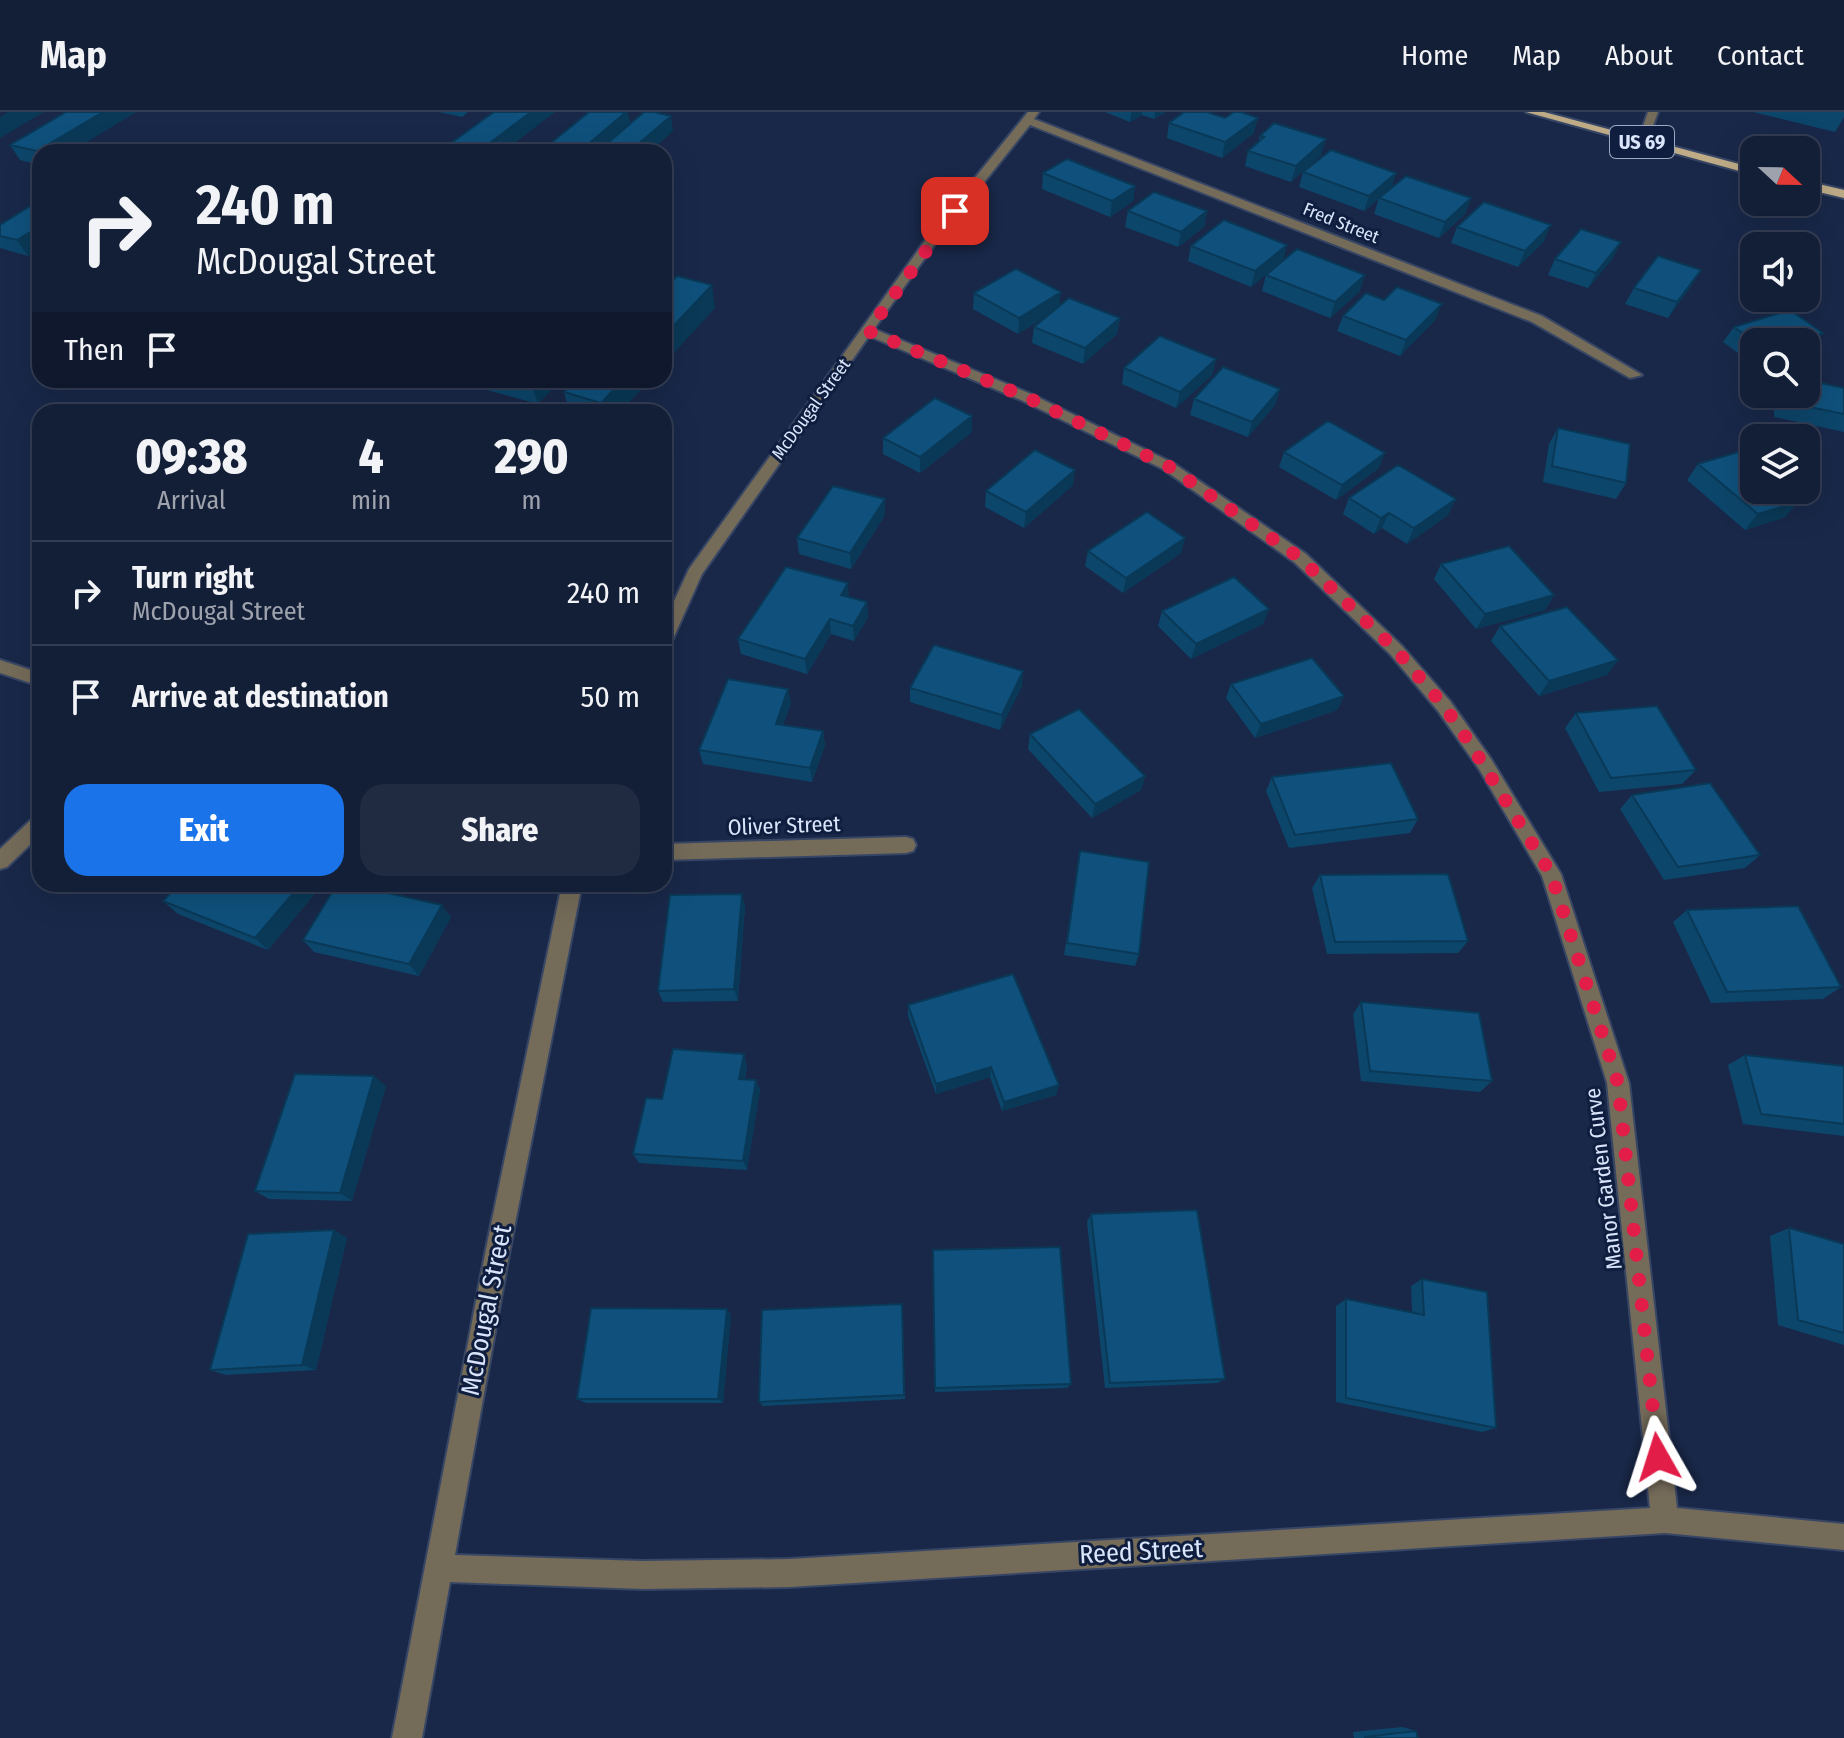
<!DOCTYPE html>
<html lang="en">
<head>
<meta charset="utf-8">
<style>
	body { margin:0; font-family:"Fira Sans Condensed",sans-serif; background:#202b42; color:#f1f3f6; height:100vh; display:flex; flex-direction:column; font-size:30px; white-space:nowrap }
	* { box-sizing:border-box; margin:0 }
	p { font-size:26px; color:#9da2ad }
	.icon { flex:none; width:44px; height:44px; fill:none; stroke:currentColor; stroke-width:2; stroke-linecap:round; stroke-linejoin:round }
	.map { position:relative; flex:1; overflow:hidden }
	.drawer { position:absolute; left:32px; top:292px; width:640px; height:488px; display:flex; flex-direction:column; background:#131e37; border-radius:24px; box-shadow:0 8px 32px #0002,0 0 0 2px #323c52 }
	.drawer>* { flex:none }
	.top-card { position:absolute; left:32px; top:32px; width:640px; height:244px; border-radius:24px; box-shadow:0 8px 32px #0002,0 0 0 2px #323c52; background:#131e37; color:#f1f3f6; overflow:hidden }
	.needle { width:52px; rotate:112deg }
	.buttons { position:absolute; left:1740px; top:24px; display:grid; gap:16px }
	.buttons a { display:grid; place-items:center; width:80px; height:80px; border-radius:16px; background:#131e37; box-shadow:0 8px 32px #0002,0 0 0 2px #323c52; font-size:40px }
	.pin { position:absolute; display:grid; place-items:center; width:68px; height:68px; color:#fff; margin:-34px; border-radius:16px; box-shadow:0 4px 12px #0006 }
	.me { position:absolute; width:88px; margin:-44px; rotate:354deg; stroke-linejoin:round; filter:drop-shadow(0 0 6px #0008) }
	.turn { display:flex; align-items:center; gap:28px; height:168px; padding:0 32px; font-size:36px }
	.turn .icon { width:104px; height:104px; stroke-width:2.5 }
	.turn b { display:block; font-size:56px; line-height:68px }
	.then { display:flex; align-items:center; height:76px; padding:0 32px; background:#0003; gap:16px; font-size:30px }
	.eta { display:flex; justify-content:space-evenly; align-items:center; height:136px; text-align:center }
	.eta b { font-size:48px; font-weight:800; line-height:56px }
	.cta { display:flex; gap:16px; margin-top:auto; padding:16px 32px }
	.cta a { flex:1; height:92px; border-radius:24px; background:#1a73e8; color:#fff; font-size:32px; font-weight:800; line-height:92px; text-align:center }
	.cta a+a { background:#202b42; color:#f1f3f6 }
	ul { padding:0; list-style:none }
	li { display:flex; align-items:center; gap:24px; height:104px; padding:0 32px; border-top:2px solid #323c52 }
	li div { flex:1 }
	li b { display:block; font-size:30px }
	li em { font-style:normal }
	header { display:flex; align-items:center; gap:48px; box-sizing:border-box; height:112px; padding:0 40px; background:#131e37; border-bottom:2px solid #323c52 }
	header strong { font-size:38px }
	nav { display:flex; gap:44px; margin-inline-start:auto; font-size:28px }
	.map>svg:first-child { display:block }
</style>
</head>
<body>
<header>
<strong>Map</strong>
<nav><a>Home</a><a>Map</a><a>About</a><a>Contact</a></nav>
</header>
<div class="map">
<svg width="1844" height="1626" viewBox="0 0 1844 1626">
	<rect width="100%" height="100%" fill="#192849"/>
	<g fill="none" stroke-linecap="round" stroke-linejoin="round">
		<defs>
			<path id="lane" d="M1648,0H1658L1647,30L1637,32Z"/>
			<path id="street" d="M1028,0H1039L1034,7L1542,204L1642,263L1630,266L1532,210L1030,13L940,125L874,217L1031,282L1173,351L1306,442L1402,534L1450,589L1491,647L1561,762L1629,971L1677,1396L1844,1412V1438L1665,1421L790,1475L643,1477L450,1470L422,1626H392L486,1137L562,772H582L510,1137L455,1443L643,1449L790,1447L1650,1396L1607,971L1542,764L1479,657L1438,599L1390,542L1294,450L1163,357L1021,288L869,224L702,462L672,529L664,535V511L689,457L932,119Z
				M0,548L40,561V574L0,561Z
				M40,703V723L7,755L0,757V737L33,706Z
				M906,725L913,727L916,733L913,739L906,741L664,748V732Z"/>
			<path id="primary" d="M1526,0H1544L1754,56V63Z
				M1806,69L1844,78V86L1806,77Z"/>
		</defs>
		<use href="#lane" stroke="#384665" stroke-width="4"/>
		<use href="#street" stroke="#384665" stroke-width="4"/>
		<use href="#primary" stroke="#384665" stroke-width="4"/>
		<use href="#lane" fill="#746b59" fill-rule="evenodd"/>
		<use href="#street" fill="#746b59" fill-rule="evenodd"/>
		<use href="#primary" fill="#bfac87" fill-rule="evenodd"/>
	</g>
	<path fill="#0d466b" d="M136,0L70,40H40V53L20,48L10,33Z
		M439,0H468L462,5Z
		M1105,0H1166L1154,7L1142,3L1130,10Z
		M1753,0H1844V5L1835,20Z
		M1169,11L1254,21L1222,46L1167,26Z
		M1260,24L1321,43L1291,70L1245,54L1248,39L1258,30Z
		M1303,60L1396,61L1391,77L1364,99L1299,75Z
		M1043,61L1135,74L1133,89L1110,105L1042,77Z
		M1379,86H1471L1465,102L1439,126L1374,102Z
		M40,88L28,144L0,136V113Z
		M1128,99H1207L1204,115L1178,135L1125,115Z
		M1457,115L1544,129L1518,155L1451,131Z
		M1287,133L1283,148L1251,175L1188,149L1191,134Z
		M1613,146L1588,176L1548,163L1555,147Z
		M1701,158L1691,174L1668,206L1625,192L1634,176Z
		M1266,163L1360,179L1330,206L1262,179Z
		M974,181L1060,193L1120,206L1117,222L1083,252L1032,231L1034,215L1048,203L1018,222L973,197Z
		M1343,204L1435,208L1400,244L1337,219Z
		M1734,215L1823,221L1812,236L1806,230H1754V253L1723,230Z
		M1216,247L1212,263L1176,296L1122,272L1124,256Z
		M450,268H561L538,292Z
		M576,268H650L620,300H569L564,280Z
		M1844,276V320L1774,305V282H1806Z
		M1280,277L1275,293L1248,325L1190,303L1194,287Z
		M972,304V320L920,361L883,342V326Z
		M1558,316L1626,371L1616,387L1543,370L1549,332Z
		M1284,340L1379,356L1336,388L1279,355Z
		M1698,352L1798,390L1785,405L1745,418L1687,368Z
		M1073,373L1024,416L985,395L986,379Z
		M1349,386L1448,403L1407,432L1382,416L1374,422L1343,402Z
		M885,403L851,457L799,442L797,426Z
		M1185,426L1181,441L1123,481L1085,454L1088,439Z
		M1441,452L1554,483L1545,498L1476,517L1434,467Z
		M849,485L867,490L868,505L854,529L831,522L807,562L741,542L738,527Z
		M1269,497L1263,512L1191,547L1158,514L1162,499Z
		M1500,514L1618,548L1607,563L1539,584L1491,529Z
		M1231,572L1344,584L1337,598L1255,626L1226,586Z
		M1022,574L1000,618L910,590V576Z
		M791,591L783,613L823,619L825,633L812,670L703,652L699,638Z
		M1576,601L1696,658L1682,672L1599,680L1565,616Z
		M1030,622L1145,664L1141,678L1092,706L1028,637Z
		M1272,665L1418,707L1410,721L1289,736L1266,679Z
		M1632,683L1760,743L1745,756L1664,768L1620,697Z
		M1080,739L1139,842L1135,854L1064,843Z
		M1320,763L1468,829L1458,841L1327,842L1312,776Z
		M179,772H319L321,774L268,838L178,802L163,789Z
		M745,794L738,889L663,890L658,879Z
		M1687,798L1841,875L1823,887L1711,891L1673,810Z
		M451,805L419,864L314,840L303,828Z
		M1361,890L1492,969L1480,980L1361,969L1353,902Z
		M908,893L1059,973L1056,983L1002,999L990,965L936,982L908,904Z
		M1745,943L1844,954V1024L1743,1012L1728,953Z
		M747,953L745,968H756L760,978L747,1058L639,1051L633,1042L662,987Z
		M386,974L352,1089L269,1087L255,1079Z
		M1091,1102L1225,1267L1217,1271L1105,1276L1087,1110Z
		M1789,1116L1844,1132V1233L1778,1213L1770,1124Z
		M334,1118L347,1126L316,1258L226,1263L210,1258Z
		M933,1138L1071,1272L1067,1276L935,1280Z
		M1422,1167L1496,1316L1482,1320L1336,1290V1194L1346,1187L1412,1200L1411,1174Z
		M902,1192L905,1287L763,1294L759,1290Z
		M727,1197L731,1203L723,1291H586L577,1287Z
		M1402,1615L1416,1619L1418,1626H1354L1353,1620Z"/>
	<path fill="#0a3957" d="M8,0H44L0,26V5Z
		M103,0H136L70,40H40V45L37,39Z
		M531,0H555L503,40H478Z
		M626,0H628L631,14L600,40H579Z
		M1131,0H1142V3L1130,10Z
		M1155,0H1166L1154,7Z
		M671,4L673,19L650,40H629Z
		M1258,6L1254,21L1222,46L1225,30Z
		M1326,27L1321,43L1291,70L1296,54Z
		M1396,61L1391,77L1364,99L1369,84Z
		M1135,74L1133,89L1110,105L1112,89Z
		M1471,86L1465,102L1439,126L1445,110Z
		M1207,99L1204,115L1178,135L1181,120Z
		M1551,113L1544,129L1518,155L1525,139Z
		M40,114V136L28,144L17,128Z
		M1621,130L1613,146L1588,176L1596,161Z
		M1287,133L1283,148L1251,175L1255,159Z
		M1701,158L1691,174L1668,206L1677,190Z
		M1365,163L1360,179L1330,206L1335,190Z
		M712,173L715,196L664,252V224Z
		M1061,180L1059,196L1018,222L1019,206Z
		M1442,192L1435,208L1400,244L1406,228Z
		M1120,206L1117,222L1083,252L1085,236Z
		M1823,221L1812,236L1806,238V230H1792Z
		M1216,247L1212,263L1176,296L1180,280Z
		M531,268H561L538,292L530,269Z
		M623,268H650L620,300H604L601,291Z
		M1280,277L1275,293L1248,325L1252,310Z
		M972,304V320L920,361V345Z
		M1385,341L1379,356L1336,388L1342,373Z
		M1075,358L1073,373L1024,416L1026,400Z
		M885,387V403L851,457L850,441Z
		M1456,387L1448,403L1407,432L1414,416Z
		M1798,390L1785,405L1745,418L1758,402Z
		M1389,401L1382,416L1374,422L1381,406Z
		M1185,426L1181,441L1123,481L1126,466Z
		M848,471L849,487L841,483Z
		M1554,483L1545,498L1476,517L1485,502Z
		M867,490L868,505L854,529L853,514Z
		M1269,497L1263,512L1191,547L1196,532Z
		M830,507L831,522L807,562L805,547Z
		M1618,548L1607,563L1539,584L1549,569Z
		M1023,559L1022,574L1000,618L1002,603Z
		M788,577L791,591L778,626L776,612Z
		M1344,584L1337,598L1255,626L1261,612Z
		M823,619L825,633L812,670L810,656Z
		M1145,664L1141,678L1092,706L1095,692Z
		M301,772H319L321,774L268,838L255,826Z
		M742,782L745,794L738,889L734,877Z
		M442,793L451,805L419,864L409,852Z
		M744,942L747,953L743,977L739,967Z
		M991,955L990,965L936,982V972Z
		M374,964L386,974L352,1089L340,1081Z
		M756,968L760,978L747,1058L743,1049Z
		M1059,973L1056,983L1002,999L1004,990Z
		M334,1118L347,1126L316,1258L302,1253Z
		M727,1197L731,1203L723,1291L718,1287Z"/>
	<path fill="#0f517c" stroke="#0a3957" stroke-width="2" d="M66,0H103L37,39L10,33Z
		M494,0H531L478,40L440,39Z
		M589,0H626L579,40H540Z
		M644,0H654L671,4L629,40H597Z
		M1184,0H1207L1225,6L1234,0H1241L1258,6L1225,30L1169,11Z
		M1274,11L1326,27L1296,54L1248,39L1264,25L1260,24Z
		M131,31L159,38L156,40H117Z
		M1331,38L1396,61L1369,84L1303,60Z
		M1067,47L1135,74L1112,89L1043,61Z
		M1406,64L1471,86L1445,110L1379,86Z
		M1154,80L1207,99L1181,120L1128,99Z
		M40,88V114L17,128L0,124V113Z
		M1484,90L1551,113L1525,139L1457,115Z
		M1224,108L1287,133L1255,159L1191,134Z
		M1581,117L1621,130L1596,161L1555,147Z
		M1297,137L1365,163L1335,190L1266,163Z
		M1658,144L1701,158L1677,190L1634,176Z
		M1016,157L1061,180L1019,206L974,181Z
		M677,164L712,173L664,224V177Z
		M1397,175L1442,192L1406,228L1343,204L1366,181L1384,188Z
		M1069,186L1120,206L1085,236L1034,215Z
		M1790,198L1823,221L1792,230H1755L1734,215Z
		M1160,224L1216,247L1180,280L1124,256Z
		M1223,255L1280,277L1252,310L1194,287Z
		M576,268H623L601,291L564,280Z
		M1806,268L1844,276V302L1785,290V282H1806Z
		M935,286L972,304L920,345L883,326Z
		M1328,309L1385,341L1342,373L1284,340Z
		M1558,316L1630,332L1626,371L1552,354Z
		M1035,338L1075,358L1026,400L986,379Z
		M1738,340L1754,354V378H1784L1798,390L1758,402L1698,352Z
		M1398,353L1456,387L1414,416L1389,401L1381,406L1349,386Z
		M833,374L885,387L850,441L797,426Z
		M1147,400L1185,426L1126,466L1088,439Z
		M1509,434L1554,483L1485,502L1441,452Z
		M786,455L848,471L841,483L867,490L853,514L830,507L805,547L738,527Z
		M1234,465L1269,497L1196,532L1162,499Z
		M1567,495L1618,548L1549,569L1500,514Z
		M934,533L1023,559L1002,603L910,576Z
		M1312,546L1344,584L1261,612L1231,572Z
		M728,567L788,577L776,612L823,619L810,656L699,638Z
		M1657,594L1696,658L1611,666L1576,601Z
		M1079,597L1145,664L1095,692L1030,622Z
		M1391,651L1418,707L1295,723L1272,665Z
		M1710,671L1760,743L1678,755L1632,683Z
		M1080,739L1149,750L1139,842L1067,831Z
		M1448,762L1468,829L1335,830L1320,763Z
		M179,772H301L255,826L163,789Z
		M337,772H347L442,793L409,852L303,828Z
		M742,782L734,877L658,879L670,783Z
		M1798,794L1841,875L1727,880L1687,798Z
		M1013,862L1059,973L1004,990L991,955L936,972L908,893Z
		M1361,890L1479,901L1492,969L1370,959Z
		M673,937L744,942L739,967L756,968L743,1049L633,1042L646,986L662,987Z
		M1745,943L1844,954V1012L1761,1002Z
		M295,962L374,964L340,1081L255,1079Z
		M1197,1098L1225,1267L1110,1271L1091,1102Z
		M1789,1116L1844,1132V1221L1798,1208Z
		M334,1118L302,1253L210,1258L248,1122Z
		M1060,1135L1071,1272L935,1276L933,1138Z
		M1422,1167L1487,1180L1496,1316L1346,1286V1187L1424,1203Z
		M902,1192L904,1283L759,1290L762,1198Z
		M591,1196L727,1197L718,1287H577Z
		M1416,1619L1418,1626H1365V1625Z"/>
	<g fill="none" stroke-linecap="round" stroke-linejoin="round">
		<path stroke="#e11d48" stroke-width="14" stroke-dasharray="0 25.2" d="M955,99L868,219L1026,285L1168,354L1300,446L1396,538L1444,594L1471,633L1551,762L1618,971L1658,1345"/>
	</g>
	<g text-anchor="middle" stroke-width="6" stroke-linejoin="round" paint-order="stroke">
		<g font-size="18" fill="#dae5fb" stroke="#0f1e3e">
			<text transform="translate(1341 111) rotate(22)" y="6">Fred Street</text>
			<text transform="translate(811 297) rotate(-54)" y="6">McDougal Street</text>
		</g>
		<rect fill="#0f1e3e" stroke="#9da9c2" stroke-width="2" x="1610" y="14" width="64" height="32" rx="6"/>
		<g font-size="20" font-weight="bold" fill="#dae5fb">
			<text x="1642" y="37">US 69</text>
		</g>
		<g font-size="22" fill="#dae5fb" stroke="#0f1e3e">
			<text transform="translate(784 713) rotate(-2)" y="8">Oliver Street</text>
			<text transform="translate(1603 1067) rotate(-97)" y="8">Manor Garden Curve</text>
		</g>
		<g font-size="26" fill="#dae5fb" stroke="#0f1e3e">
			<text transform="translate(486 1198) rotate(-79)" y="9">McDougal Street</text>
			<text transform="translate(1141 1439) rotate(-3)" y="9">Reed Street</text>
		</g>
	</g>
</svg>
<div class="buttons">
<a><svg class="needle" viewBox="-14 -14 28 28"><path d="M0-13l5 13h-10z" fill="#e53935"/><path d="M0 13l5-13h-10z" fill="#9da2ad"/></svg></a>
<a><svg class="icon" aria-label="sound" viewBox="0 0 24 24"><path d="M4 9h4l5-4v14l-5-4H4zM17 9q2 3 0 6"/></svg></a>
<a><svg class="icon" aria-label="search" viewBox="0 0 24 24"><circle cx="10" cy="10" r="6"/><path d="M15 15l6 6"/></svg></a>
<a><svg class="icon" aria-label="layers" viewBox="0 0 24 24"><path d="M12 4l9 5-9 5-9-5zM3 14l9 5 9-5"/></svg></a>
</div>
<div class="pin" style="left:955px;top:99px;background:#d93025"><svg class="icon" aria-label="arrive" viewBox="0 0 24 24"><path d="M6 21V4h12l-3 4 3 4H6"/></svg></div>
<svg class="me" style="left:1658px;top:1345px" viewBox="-20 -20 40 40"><path d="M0-17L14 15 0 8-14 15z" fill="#e11d48" stroke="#fff" stroke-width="4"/></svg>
<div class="top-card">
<div class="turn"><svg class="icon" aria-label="right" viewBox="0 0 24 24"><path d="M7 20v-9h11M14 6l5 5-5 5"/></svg><div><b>240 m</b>McDougal Street</div></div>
<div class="then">Then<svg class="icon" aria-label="arrive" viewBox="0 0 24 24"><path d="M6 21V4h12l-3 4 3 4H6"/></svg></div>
</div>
<section class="drawer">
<div class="eta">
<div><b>09:38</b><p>Arrival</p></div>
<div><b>4</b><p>min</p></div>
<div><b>290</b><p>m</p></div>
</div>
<ul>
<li><svg class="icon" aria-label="right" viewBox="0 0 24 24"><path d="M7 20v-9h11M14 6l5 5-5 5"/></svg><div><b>Turn right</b><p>McDougal Street</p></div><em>240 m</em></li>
<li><svg class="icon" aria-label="arrive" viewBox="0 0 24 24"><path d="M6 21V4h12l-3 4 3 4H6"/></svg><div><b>Arrive at destination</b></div><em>50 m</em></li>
</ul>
<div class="cta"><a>Exit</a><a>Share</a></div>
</section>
</div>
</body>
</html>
